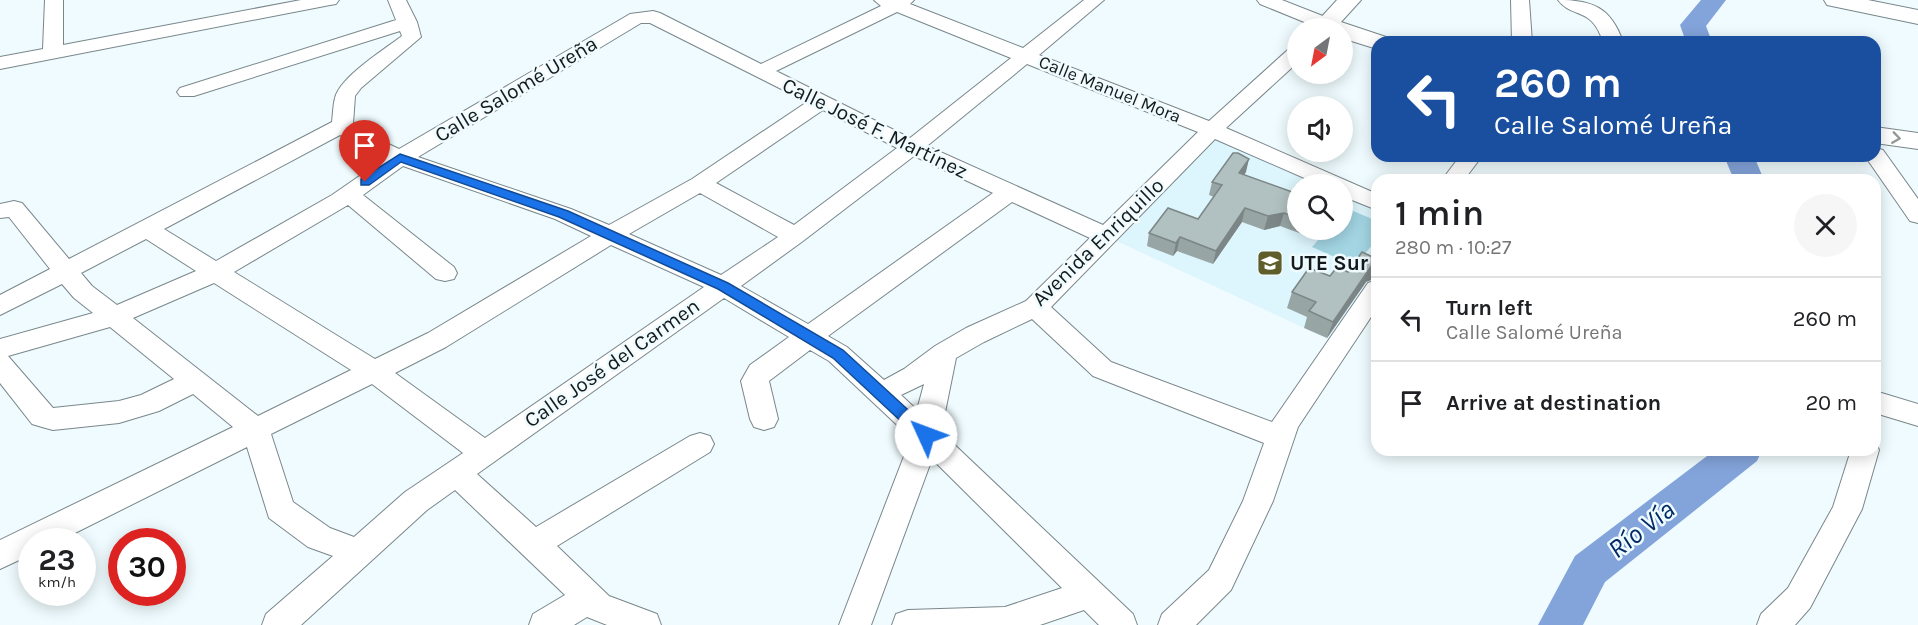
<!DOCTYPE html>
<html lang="en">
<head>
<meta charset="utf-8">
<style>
	body { margin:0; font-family:Karla,sans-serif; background:#f6f6f6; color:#202124; height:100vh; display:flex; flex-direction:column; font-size:22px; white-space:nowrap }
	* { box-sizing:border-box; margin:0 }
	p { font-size:20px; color:#757577 }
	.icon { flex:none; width:33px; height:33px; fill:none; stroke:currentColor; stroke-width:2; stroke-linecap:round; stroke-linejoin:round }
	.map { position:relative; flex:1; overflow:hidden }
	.sheet { position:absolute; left:1371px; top:174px; width:510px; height:282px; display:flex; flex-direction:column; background:#fff; border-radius:18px; box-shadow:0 3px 15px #0003 }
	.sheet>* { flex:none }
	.guide { position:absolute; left:1371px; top:36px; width:510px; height:126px; border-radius:18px; box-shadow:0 3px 15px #0003; background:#1a4fa0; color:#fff; overflow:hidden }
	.needle { width:39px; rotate:212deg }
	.controls { position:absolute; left:1287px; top:18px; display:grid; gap:12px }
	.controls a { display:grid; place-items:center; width:66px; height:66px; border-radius:50%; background:#fff; box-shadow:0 3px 15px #0003; font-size:30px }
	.speed { position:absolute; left:18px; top:528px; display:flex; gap:12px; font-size:30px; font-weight:700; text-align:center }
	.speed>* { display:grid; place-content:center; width:78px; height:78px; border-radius:50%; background:#fff; box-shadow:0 3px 15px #0003; line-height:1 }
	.speed small { font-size:15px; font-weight:400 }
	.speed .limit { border:9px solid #d22; background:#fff; color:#111 }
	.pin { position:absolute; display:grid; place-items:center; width:51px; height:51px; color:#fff; margin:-62px -26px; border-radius:50% 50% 50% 0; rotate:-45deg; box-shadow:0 0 6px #0007 }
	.pin .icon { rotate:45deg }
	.me { position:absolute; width:66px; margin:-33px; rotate:313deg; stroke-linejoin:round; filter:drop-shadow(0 0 4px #0008) }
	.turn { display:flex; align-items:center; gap:21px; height:126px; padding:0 24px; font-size:27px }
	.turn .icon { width:78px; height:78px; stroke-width:2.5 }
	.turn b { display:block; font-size:42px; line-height:51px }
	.round { display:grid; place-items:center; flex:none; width:63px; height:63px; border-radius:32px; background:#f6f6f6 }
	.head { display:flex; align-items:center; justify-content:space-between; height:102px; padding:0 24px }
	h1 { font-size:36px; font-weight:600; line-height:45px }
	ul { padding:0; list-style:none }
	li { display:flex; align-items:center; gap:18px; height:84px; padding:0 24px; border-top:2px solid #e0e0e0 }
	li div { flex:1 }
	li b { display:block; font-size:22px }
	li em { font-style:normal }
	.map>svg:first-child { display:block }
</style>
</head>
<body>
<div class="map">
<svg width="1918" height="625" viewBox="0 0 1918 625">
	<rect width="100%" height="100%" fill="#effbfe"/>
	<path fill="#ddf5fc" d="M1212,130L1336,184H1298V230H1342L1343,187L1377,203V289L1339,344L1106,236Z"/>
	<path fill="#a3d5e3" d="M1346,208L1377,221V239L1355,266L1312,247L1327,230H1342L1343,212Z"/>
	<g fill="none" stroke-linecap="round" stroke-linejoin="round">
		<path fill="#83a4da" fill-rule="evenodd" d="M1701,0H1726L1706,26L1712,42H1686L1680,25Z
			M1724,156H1754L1764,180H1734Z
			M1715,450H1762L1757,461L1605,582L1583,625H1538L1575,556Z"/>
		<defs>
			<path id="minor" d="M45,0H63V45L301,0H339L336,4L330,5L0,69V57L43,49Z
				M388,0H406L417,22L421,37L361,88L355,96L353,124L357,129L399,149L630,14L653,11L660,13L761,64L881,6L874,0H914L910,4L1023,48L1084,0H1104L1039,55L1209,121L1291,47L1298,45V62L1226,128L1377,194V210L1342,196V184H1318L1215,139L1051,307L1111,362L1272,422L1368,283L1377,280V308L1298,427L1273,501L1231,590L1196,625H1158L1162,614L1209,570L1243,501L1264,443L1093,376L1032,319L984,342L956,358L941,432L1133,614L1137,625H1099L1084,610L1040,625H892L896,614L908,610L1005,607L1062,588L932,459L871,625H839L911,438L829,361L810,350L769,381L778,419L774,427L764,430L754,427L750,419L741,381L750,365L789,337L724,298L477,474L536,527L690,436L700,433L710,436L714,444L710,452L557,546L609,596L657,614L661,625H607L587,617L574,625H529L533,614L565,595L455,490L427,510L301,625H262L266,614L333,556L308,547L269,518L247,447L57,542H32V554L0,569V540L233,427L193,394L159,411L119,423L53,430L42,427L32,424L0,383V339L93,313L74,298L62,284L0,315V295L50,269L9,217L0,218V204L14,201L22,203L69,259L332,122C333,114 333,105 335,98C340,77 385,49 402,36L400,31L194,96H180L177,92L180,88L396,20ZM897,12L1011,58L910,138L776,71ZM641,23H650L807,102L692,179L609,225L571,209L418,157ZM1027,64L1198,132L1103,225L927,146ZM823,110L897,148L794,225L716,183ZM340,135L384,159L332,195L216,261L164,229ZM914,156L993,193L808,324L741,286L803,241ZM403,166L555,219L591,236L428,333L375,359L234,272L348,205L436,279L445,281L454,279L457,273L454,267L363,195ZM700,193L778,237L721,275L629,234ZM1012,202L1090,238L1026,301L966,328L935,346L904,369L884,380L847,347L828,336ZM146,239L196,271L117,305L92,286L81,273ZM611,245L704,287L485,438L395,373L446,347ZM214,283L351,370L258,416L133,318ZM110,327L174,379L141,395L119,401L53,408L8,356ZM372,384L463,453L405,492L354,537L330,528L293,502L271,434ZM924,384L917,410L901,395Z
				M1257,0H1282L1333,20L1335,24L1332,28H1313L1314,26L1260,4Z
				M1511,0H1529L1532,42H1512Z
				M1558,0C1592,0 1611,7 1623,42H1603C1592,6 1572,19 1558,0Z
				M1875,148L1883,150L1918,199V223L1910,221L1865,156H1875Z
				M1460,156H1482L1464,180H1442Z
				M1875,391L1918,404V426L1875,413Z
				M1875,442L1879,450L1862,509L1810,608L1795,625H1757L1761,614L1788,588L1833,507L1851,450H1875Z"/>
			<path id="major" d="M1337,0H1361L1341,22L1386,37L1390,42H1377V49L1342,38V28H1318L1315,24Z
				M1824,0H1868L1918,10V24L1827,5Z
				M1875,127L1918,133V149L1875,143Z"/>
		</defs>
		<use href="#minor" stroke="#79878b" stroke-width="2"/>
		<use href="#major" stroke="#79878b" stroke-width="2"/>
		<use href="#minor" fill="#fff" fill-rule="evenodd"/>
		<use href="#major" fill="#fff" fill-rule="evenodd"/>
	</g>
	<path fill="#98a5a5" d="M1246,172L1244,175L1298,194V230H1318L1313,238L1280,226L1264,230L1242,222L1213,264L1177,251L1173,256L1147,246L1149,233L1198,219L1214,197L1209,195L1212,182Z
		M1348,272L1366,282L1327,338L1304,328L1307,317L1287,308L1292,292L1330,276Z"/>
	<path fill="#7c8686" d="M1249,159L1246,172L1236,186L1239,173Z
		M1245,208L1242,222L1213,264L1216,251Z
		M1284,213L1280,226L1264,230L1268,216Z
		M1180,237L1177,251L1173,256L1176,243Z
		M1377,264V278L1366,282L1327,338L1333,322L1372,265Z"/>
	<path fill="#b1c0c0" stroke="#7c8686" stroke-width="1.5" d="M1233,153H1238L1249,159L1239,173L1298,194V218L1284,213L1268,216L1245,208L1216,251L1180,237L1176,243L1149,233L1168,208L1198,219L1222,185L1212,182Z
		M1362,252L1377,259V264L1372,265L1333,322L1309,311L1316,302L1292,292L1309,268L1330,276L1337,267L1348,272Z"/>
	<defs><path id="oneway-chevron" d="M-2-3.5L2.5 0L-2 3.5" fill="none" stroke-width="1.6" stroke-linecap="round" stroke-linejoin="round" transform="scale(1.5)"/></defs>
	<use stroke="#959898" href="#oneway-chevron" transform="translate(1896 138) rotate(8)"/>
	<path fill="#1a73e8" stroke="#114b97" stroke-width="1.5" d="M400,154L568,211L728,283L843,350L931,431L933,435L931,439H920L833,358L718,289L559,217L401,162L369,185H361V179Z"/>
	<defs>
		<symbol id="university-square" viewBox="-11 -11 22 22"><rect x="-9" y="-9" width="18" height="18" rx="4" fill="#5f5e2b" stroke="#effbfe"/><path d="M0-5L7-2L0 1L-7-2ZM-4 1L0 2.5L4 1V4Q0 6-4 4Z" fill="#fff"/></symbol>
	</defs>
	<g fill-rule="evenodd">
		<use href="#university-square" x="1255" y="248" width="30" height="30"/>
	</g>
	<g text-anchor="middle" stroke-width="5" stroke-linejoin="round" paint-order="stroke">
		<g font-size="18" fill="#141a1b" stroke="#effbfe">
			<text transform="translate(1110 89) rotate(22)" y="6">Calle Manuel Mora</text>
		</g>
		<g font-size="21" fill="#141a1b" stroke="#effbfe">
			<text transform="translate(516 89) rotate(-31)" y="7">Calle Salomé Ureña</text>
			<text transform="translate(875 128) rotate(26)" y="7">Calle José F. Martínez</text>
			<text transform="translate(1098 242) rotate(-44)" y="7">Avenida Enriquillo</text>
			<text transform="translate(612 363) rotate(-35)" y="7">Calle José del Carmen</text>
		</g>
		<g font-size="21" font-weight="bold" fill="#141a1b" stroke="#effbfe" text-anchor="start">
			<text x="1290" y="270">UTE Sur</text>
		</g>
		<g font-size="27" font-style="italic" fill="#022a67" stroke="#effbfe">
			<text transform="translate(1641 529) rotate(-38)" y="9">Río Vía</text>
		</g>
	</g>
</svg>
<div class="controls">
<a><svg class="needle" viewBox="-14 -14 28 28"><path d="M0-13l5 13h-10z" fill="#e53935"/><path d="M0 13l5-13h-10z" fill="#757577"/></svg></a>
<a><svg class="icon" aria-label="sound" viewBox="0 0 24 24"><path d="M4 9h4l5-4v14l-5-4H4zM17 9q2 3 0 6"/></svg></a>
<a><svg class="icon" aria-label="search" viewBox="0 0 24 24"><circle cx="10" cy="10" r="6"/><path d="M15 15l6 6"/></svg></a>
</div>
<div class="speed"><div>23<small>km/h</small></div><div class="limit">30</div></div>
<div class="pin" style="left:365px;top:182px;background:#d93025"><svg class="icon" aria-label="arrive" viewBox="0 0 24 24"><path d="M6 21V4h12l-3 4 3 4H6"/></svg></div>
<svg class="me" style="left:926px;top:435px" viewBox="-20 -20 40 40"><circle r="19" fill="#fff"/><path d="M0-13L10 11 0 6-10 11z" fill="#1a73e8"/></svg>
<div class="guide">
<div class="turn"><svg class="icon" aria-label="left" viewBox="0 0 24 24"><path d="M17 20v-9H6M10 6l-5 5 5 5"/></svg><div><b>260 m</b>Calle Salomé Ureña</div></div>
</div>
<section class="sheet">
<div class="head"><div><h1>1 min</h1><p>280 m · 10:27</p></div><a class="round"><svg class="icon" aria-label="close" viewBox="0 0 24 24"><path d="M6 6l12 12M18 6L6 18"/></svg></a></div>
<ul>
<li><svg class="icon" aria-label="left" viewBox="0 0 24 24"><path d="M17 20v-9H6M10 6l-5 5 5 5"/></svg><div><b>Turn left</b><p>Calle Salomé Ureña</p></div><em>260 m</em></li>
<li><svg class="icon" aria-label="arrive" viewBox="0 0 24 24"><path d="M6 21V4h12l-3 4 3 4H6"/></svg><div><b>Arrive at destination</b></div><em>20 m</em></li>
</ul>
</section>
</div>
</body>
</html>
